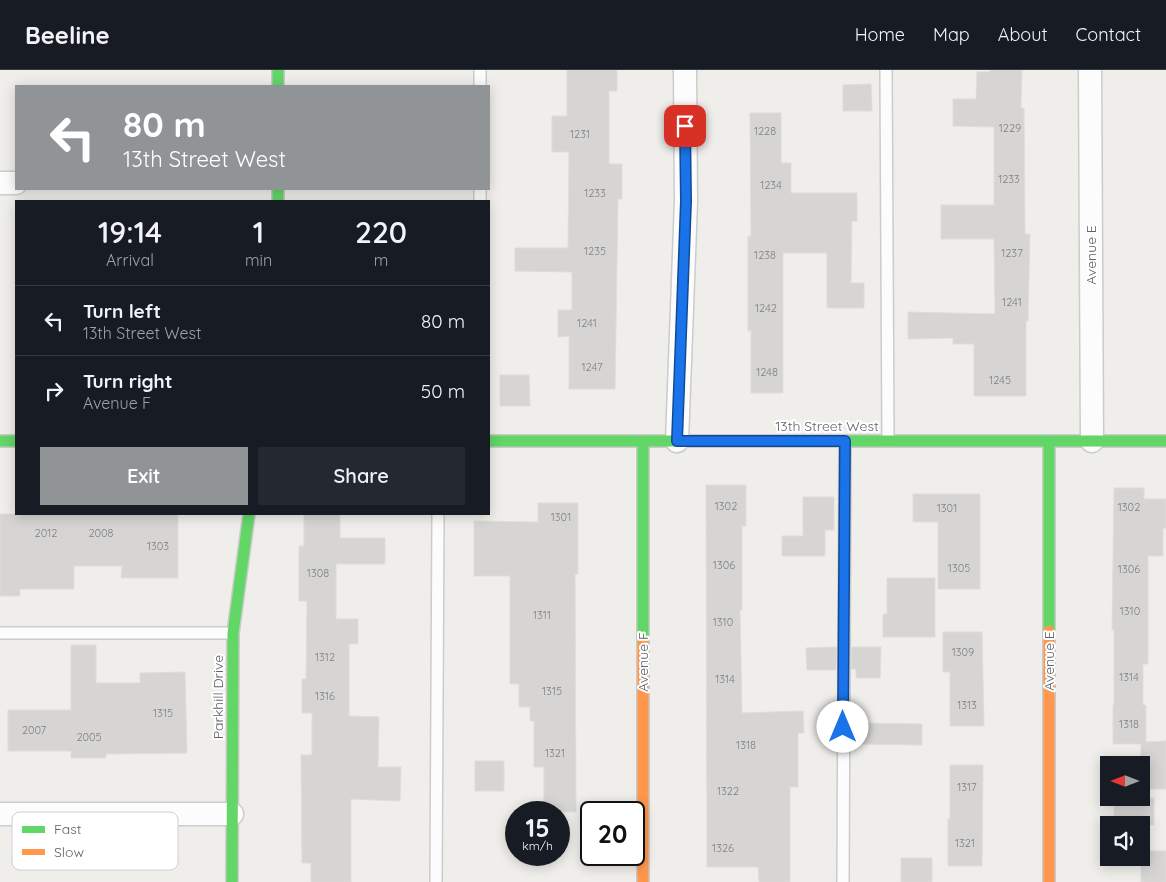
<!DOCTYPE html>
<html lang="en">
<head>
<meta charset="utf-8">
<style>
	body { margin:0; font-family:Quicksand,sans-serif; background:#242831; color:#f1f3f6; height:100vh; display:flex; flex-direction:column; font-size:19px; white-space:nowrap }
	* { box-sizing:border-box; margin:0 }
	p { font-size:16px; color:#9ea1a6 }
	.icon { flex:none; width:28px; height:28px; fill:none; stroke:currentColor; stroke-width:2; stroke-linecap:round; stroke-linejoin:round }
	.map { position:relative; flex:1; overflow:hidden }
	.sheet { position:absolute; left:15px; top:130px; width:475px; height:315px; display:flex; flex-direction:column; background:#171b24; border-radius:0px; box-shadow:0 2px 12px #0003 }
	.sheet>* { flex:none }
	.top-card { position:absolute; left:15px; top:15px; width:475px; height:105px; border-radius:0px; box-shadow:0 2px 12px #0003; background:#919496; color:#fff; overflow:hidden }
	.needle { width:32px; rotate:270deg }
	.controls { position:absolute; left:1100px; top:686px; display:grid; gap:10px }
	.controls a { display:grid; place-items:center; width:50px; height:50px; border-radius:0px; background:#171b24; box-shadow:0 2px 12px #0003; font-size:25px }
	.speed { position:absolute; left:505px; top:731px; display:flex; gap:10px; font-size:25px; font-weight:700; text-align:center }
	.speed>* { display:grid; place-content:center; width:65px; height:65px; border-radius:50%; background:#171b24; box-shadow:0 2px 12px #0003; line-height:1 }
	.speed small { font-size:12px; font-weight:400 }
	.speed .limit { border:2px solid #111; border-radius:8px; background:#fff; color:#111 }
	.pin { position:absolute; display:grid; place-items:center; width:42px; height:42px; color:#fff; margin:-21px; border-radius:10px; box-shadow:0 2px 8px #0006 }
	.me { position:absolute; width:55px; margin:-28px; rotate:0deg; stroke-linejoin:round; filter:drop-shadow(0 0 4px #0008) }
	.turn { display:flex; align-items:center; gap:18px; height:105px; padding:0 25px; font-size:22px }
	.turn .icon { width:65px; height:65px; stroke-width:2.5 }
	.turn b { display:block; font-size:35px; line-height:42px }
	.eta { display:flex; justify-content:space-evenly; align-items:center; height:85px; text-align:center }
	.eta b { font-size:30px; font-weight:600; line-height:35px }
	.primary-button { display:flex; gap:10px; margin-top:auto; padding:10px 25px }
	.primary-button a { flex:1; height:58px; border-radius:0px; background:#919496; color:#fff; font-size:20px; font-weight:600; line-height:58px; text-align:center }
	.primary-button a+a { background:#242831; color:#f1f3f6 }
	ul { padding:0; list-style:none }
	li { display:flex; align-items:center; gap:15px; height:70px; padding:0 25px; border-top:1px solid #363941 }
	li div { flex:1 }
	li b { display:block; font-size:19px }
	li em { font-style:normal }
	header { display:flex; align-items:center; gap:30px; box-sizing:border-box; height:70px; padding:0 25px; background:#171b24; border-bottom:1px solid #363941 }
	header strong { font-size:24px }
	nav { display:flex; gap:28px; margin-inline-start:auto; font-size:18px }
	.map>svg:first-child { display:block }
</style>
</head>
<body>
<header>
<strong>Beeline</strong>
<nav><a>Home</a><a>Map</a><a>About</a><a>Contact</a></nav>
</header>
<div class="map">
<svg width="1166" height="812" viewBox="0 0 1166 812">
	<rect width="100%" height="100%" fill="#efeeea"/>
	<path fill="#d6d5d3" stroke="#deddd9" d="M567,0H617V21H609V94H622V129H618L615,319H569V266L558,267V240H572V202L515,201V178H568L569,82H552V46H567Z
		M990,0H1022L1021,38H1024L1025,164H1030L1028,251H1026V326H974V274H953V268L908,269V242L995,244L994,169H941V135H994V57L953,56V29H976L977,2H989Z
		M871,14L872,41H843V15Z
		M750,43H781V93H791V123H857V151H852L851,213H864V238H827V183H783V323H751V261H748V166H751Z
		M500,305H529L530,336H500Z
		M706,415H746V456H742V540L740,539L742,643L803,641L804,663H798V717H790V812H759L758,797H707Z
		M1114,418H1144V429H1166V458H1163V486H1148V594H1143V635H1146V672L1166,671V719H1141V674H1113V635H1114V560H1112Z
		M913,424H980V519H938V452H913Z
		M803,427H834V460H825V486H782V466H803Z
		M538,433H578V504H575L576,742H544V697H534V651H530V637H519V614H510V506H474V451L538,452Z
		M0,444H178V508H121L122,496H74V519H20V526H0Z
		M304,444H340V468H385V494H336V549H358V574H349V646L379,647L378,697H401L400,731L351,729V812H311V793H302L301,685H312V643H302V609H306L307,531H299V476H304Z
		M887,508H935V567H883V544H887Z
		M943,562H982L984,656H950V602H943Z
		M71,575H96V613H140V603L185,602L187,683L106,684V688H71V681H8V640H71Z
		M837,577L836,600H807L806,578Z
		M852,577H881L880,608H856V599H851Z
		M855,653L922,654V675L855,674Z
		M475,691H504V721H475Z
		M950,695H983L982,796H948V749H950Z
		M1114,728H1154V755H1114Z
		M1141,781H1166V812H1141Z
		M901,788H932V812H901Z"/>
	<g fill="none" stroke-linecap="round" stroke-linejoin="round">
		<defs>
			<path id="lane" d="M886,0L888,371
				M480,16V0
				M480,131V119
				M0,563H233
				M436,812L438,444
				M843,812L845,371"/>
			<path id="street" d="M1090,0L1092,371
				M0,113H16
				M677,371L686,131L685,0
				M0,744H232"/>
			<path id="fast" d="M278,0V16
				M278,119V131
				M0,371H16
				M489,371H1166
				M643,371V574
				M1049,371V561
				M232,812L233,563L249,444"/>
			<path id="slow" d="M1049,561V812
				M643,574V812"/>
		</defs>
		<use href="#lane" stroke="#cbcccc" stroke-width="14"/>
		<use href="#street" stroke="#cbcccc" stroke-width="25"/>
		<use href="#fast" stroke="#cacacb" stroke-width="14"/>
		<use href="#slow" stroke="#cacacb" stroke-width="14"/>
		<use href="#lane" stroke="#fdfcfc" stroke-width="11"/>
		<use href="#street" stroke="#fdfcfc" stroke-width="22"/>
		<use href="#fast" stroke="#63d668" stroke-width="11"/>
		<use href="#slow" stroke="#ff974d" stroke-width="11"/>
	</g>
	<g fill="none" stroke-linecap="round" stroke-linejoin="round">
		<defs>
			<path id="route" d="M685,56L686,131L677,371H845L843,657"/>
		</defs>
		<use href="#route" stroke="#114b97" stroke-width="12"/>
		<use href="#route" stroke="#1a73e8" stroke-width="9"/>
	</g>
	<g text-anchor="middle" stroke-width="4" stroke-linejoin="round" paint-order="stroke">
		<g font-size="11" fill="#7e8184">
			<text x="1010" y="62">1229</text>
			<text x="765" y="65">1228</text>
			<text x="580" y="68">1231</text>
			<text x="1009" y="113">1233</text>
			<text x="771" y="119">1234</text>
			<text x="595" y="127">1233</text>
			<text x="595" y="185">1235</text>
			<text x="1012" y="187">1237</text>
			<text x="765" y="189">1238</text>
			<text x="1012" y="236">1241</text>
			<text x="766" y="242">1242</text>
			<text x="587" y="257">1241</text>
			<text x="592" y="301">1247</text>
			<text x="767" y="306">1248</text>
			<text x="1000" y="314">1245</text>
			<text x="726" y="440">1302</text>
			<text x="1129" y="441">1302</text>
			<text x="947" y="442">1301</text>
			<text x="561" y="451">1301</text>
			<text x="46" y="467">2012</text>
			<text x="101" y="467">2008</text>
			<text x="158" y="480">1303</text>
			<text x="724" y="499">1306</text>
			<text x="959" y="502">1305</text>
			<text x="1129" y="503">1306</text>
			<text x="318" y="507">1308</text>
			<text x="1130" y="545">1310</text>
			<text x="542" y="549">1311</text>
			<text x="723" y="556">1310</text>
			<text x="963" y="586">1309</text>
			<text x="325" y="591">1312</text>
			<text x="1129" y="611">1314</text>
			<text x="725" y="613">1314</text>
			<text x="552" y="625">1315</text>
			<text x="325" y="630">1316</text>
			<text x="967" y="639">1313</text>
			<text x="163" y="647">1315</text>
			<text x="1129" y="658">1318</text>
			<text x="34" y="664">2007</text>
			<text x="89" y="671">2005</text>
			<text x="746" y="679">1318</text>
			<text x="555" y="687">1321</text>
			<text x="967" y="721">1317</text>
			<text x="728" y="725">1322</text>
			<text x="965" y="777">1321</text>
			<text x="723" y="782">1326</text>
		</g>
		<g font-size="14" fill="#5f6368" stroke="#fff">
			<text transform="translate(1091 185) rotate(-90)" y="5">Avenue E</text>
			<text x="827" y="361">13th Street West</text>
			<text transform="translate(1049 591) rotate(-90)" y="5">Avenue E</text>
			<text transform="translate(643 592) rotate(-90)" y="5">Avenue F</text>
			<text transform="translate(218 627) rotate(-90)" y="5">Parkhill Drive</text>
		</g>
	</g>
	<rect x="12" y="742" width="166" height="58" rx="8" fill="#fff" stroke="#cfd0d2" stroke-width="1"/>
	<rect x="22" y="756" width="23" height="7" fill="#63d668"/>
	<rect x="22" y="779" width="23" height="6" fill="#ff974d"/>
	<g font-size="14" fill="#5f6368">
		<text x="54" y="764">Fast</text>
		<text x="54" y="787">Slow</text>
	</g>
</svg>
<div class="controls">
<a><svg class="needle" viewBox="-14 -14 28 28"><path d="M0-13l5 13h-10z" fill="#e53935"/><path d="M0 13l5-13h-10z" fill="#9ea1a6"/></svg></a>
<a><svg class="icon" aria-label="sound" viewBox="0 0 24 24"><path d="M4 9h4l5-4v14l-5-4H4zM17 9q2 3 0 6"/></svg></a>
</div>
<div class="speed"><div>15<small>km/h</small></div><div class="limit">20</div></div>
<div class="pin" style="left:685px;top:56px;background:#d93025"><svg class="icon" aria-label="arrive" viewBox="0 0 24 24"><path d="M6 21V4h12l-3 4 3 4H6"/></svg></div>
<svg class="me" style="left:843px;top:657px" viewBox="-20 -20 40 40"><circle r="19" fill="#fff"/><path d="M0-13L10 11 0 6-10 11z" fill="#1a73e8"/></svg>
<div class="top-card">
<div class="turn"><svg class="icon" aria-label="left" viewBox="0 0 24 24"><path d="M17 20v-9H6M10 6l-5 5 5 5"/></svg><div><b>80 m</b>13th Street West</div></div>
</div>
<section class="sheet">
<div class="eta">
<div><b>19:14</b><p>Arrival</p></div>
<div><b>1</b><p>min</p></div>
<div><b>220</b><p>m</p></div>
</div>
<ul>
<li><svg class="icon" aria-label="left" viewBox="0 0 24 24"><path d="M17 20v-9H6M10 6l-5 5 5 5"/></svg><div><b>Turn left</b><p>13th Street West</p></div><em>80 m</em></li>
<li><svg class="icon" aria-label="right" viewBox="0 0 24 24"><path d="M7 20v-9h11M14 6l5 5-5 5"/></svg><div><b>Turn right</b><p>Avenue F</p></div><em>50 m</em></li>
</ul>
<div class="primary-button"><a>Exit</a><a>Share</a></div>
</section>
</div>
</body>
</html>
